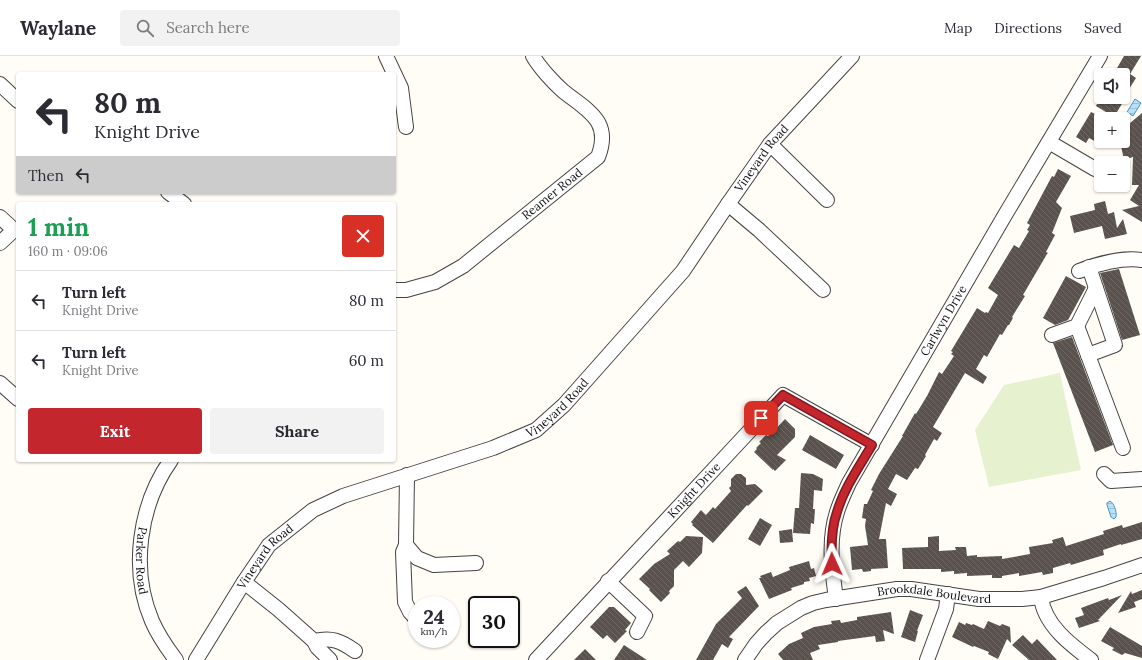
<!DOCTYPE html>
<html lang="en">
<head>
<meta charset="utf-8">
<style>
	body { margin:0; font-family:Lora,serif; background:#f2f2f3; color:#2b2b33; height:100vh; display:flex; flex-direction:column; font-size:15px; white-space:nowrap }
	* { box-sizing:border-box; margin:0 }
	p { font-size:13px; color:#7c7c81 }
	.icon { flex:none; width:22px; height:22px; fill:none; stroke:currentColor; stroke-width:2; stroke-linecap:round; stroke-linejoin:round }
	.map { position:relative; flex:1; overflow:hidden }
	.details { position:absolute; left:16px; top:146px; width:380px; height:260px; display:flex; flex-direction:column; background:#fff; border-radius:4px; box-shadow:0 1px 3px #0004 }
	.details>* { flex:none }
	.top-card { position:absolute; left:16px; top:16px; width:380px; height:122px; border-radius:4px; box-shadow:0 1px 3px #0004; background:#fff; color:#2b2b33; overflow:hidden }
	.tools { position:absolute; left:1094px; top:12px; display:grid; gap:8px }
	.tools a { display:grid; place-items:center; width:36px; height:36px; border-radius:4px; background:#fff; box-shadow:0 1px 3px #0004; font-size:20px }
	.speed { position:absolute; left:408px; top:540px; display:flex; gap:8px; font-size:20px; font-weight:700; text-align:center }
	.speed>* { display:grid; place-content:center; width:52px; height:52px; border-radius:50%; background:#fff; box-shadow:0 1px 3px #0004; line-height:1 }
	.speed small { font-size:10px; font-weight:400 }
	.speed .limit { border:2px solid #111; border-radius:6px; background:#fff; color:#111 }
	.pin { position:absolute; display:grid; place-items:center; width:34px; height:34px; color:#fff; margin:-17px; border-radius:8px; box-shadow:0 2px 6px #0006 }
	.me { position:absolute; width:44px; margin:-22px; rotate:359deg; stroke-linejoin:round; filter:drop-shadow(0 0 3px #0008) }
	.turn { display:flex; align-items:center; gap:14px; height:84px; padding:0 12px; font-size:18px }
	.turn .icon { width:52px; height:52px; stroke-width:2.5 }
	.turn b { display:block; font-size:28px; line-height:34px }
	.then { display:flex; align-items:center; height:38px; padding:0 12px; background:#0003; gap:8px; font-size:15px }
	.round { display:grid; place-items:center; flex:none; width:42px; height:42px; border-radius:4px; background:#f2f2f3 }
	.headline { display:flex; align-items:center; justify-content:space-between; height:68px; padding:0 12px }
	h1 { font-size:24px; font-weight:800; line-height:30px; color:#1e9e55 }
	.primary-button { display:flex; gap:8px; margin-top:auto; padding:8px 12px }
	.primary-button a { flex:1; height:46px; border-radius:4px; background:#c4262e; color:#fff; font-size:16px; font-weight:800; line-height:46px; text-align:center }
	.primary-button a+a { background:#f2f2f3; color:#2b2b33 }
	ul { padding:0; list-style:none }
	li { display:flex; align-items:center; gap:12px; height:60px; padding:0 12px; border-top:1px solid #e1e1e2 }
	li div { flex:1 }
	li b { display:block; font-size:15px }
	li em { font-style:normal }
	header { display:flex; align-items:center; gap:24px; box-sizing:border-box; height:56px; padding:0 20px; background:#fff; border-bottom:1px solid #e1e1e2 }
	header strong { font-size:19px }
	nav { display:flex; gap:22px; margin-inline-start:auto; font-size:14px }
	.search { width:280px; height:36px; background:#f2f2f3; display:flex; align-items:center; gap:10px; box-sizing:border-box; padding:0 14px; border-radius:4px; color:#7c7c81; font-size:15px }
	.map>svg:first-child { display:block }
</style>
</head>
<body>
<header>
<strong>Waylane</strong>
<div class="search"><svg class="icon" aria-label="search" viewBox="0 0 24 24"><circle cx="10" cy="10" r="6"/><path d="M15 15l6 6"/></svg>Search here</div>
<nav><a>Map</a><a>Directions</a><a>Saved</a></nav>
</header>
<div class="map">
<svg width="1142" height="604" viewBox="0 0 1142 604">
	<defs>
		<pattern id="water-rules" width="6" height="5" patternUnits="userSpaceOnUse"><rect width="6" height="5" fill="#b9e0f7"/><path d="M0 2.5h6" fill="none" stroke="#9ebfd3"/></pattern>
		<pattern id="building-back-hatch" width="6" height="6" patternUnits="userSpaceOnUse"><rect width="6" height="6" fill="#5a524d"/><path d="M-1 5l2 2M0 0l6 6M5-1l2 2" fill="none" stroke="#6d6662"/></pattern>
	</defs>
	<rect width="100%" height="100%" fill="#fffdf5"/>
	<path fill="#e6f2cf" d="M1060,317L1081,414L989,431L975,374L1004,329Z"/>
	<path fill="url(#water-rules)" stroke="#3f96cf" d="M1135,43L1141,47L1133,60L1127,56Z
		M1110,445C1114,447 1117,456 1116,461L1114,463L1111,461L1107,449V447Z"/>
	<path fill="url(#building-back-hatch)" d="M1124,0H1141L1130,18L1136,22L1124,41H1126L1114,61L1096,50L1101,41H1123V19H1113Z
		M1091,56L1099,60L1094,69L1101,72V83L1098,87L1089,82L1086,87L1076,81Z
		M1142,57V166L1122,154L1139,150L1130,144L1139,129H1132L1133,101L1124,104L1121,90L1124,89L1123,73Z
		M1058,113L1071,120L1056,146L1062,152L1052,177L1055,179L1046,196L1048,197L1047,198L1023,239L1025,240L1012,261L1013,262L1009,269H1008L1002,279L1000,278L987,301L984,299L976,313L987,321L983,328L965,317L933,371L942,377L937,385L934,383L925,399L926,400L918,413L915,412L907,424L896,418L888,433L897,438L891,450L886,447L879,483H886L888,512L871,513V515L863,516L862,513L852,514L850,491L868,489L865,470L866,463L862,462L864,448H867L873,435L871,434L879,418L903,380H902L915,357L916,358L927,340L939,316L942,318L954,300L951,298L953,296L951,295L977,252L985,257L986,256L988,257L998,239L988,232L1014,189L1019,192L1029,175L1027,174L1030,169L1027,167L1052,120L1054,121Z
		M1105,145L1108,158L1114,156L1117,172L1123,163L1127,178L1105,183L1102,170L1074,177L1070,160L1095,154L1094,148Z
		M1119,213L1140,279L1122,284L1100,217Z
		M1066,220L1086,231L1068,264L1055,269L1043,262Z
		M1072,281L1113,389L1095,396L1053,287Z
		M785,363L795,373V381L777,399L786,404L775,415L773,413V414L754,396L757,393L756,392L761,387L759,386L766,379L768,380L771,377H772Z
		M810,379L844,399L836,413L802,394Z
		M801,417L813,418L823,423L822,435L814,434L813,453H815L814,468L811,467L810,478L793,477L795,452H799Z
		M736,418H741L746,422V429L755,428L763,435L748,450L747,449L713,487L692,469L693,468L691,466L701,454L706,459L713,451L715,453L731,435L729,432L731,430V423Z
		M760,462L772,469L760,490L748,483Z
		M1142,466V483L1121,489V488L1103,494L1104,499L1071,509L1070,507L1053,512V517L1043,519L1042,516L1019,520V517L1002,520V522H992V519L967,520V517L954,518V515L941,516V513H903L902,492L928,491V481L939,480V495L956,494L955,491H966L967,500L977,499V501L1002,500V503L1030,498L1029,491L1053,487L1052,484L1063,481L1066,490L1104,478L1103,475L1122,469L1123,472Z
		M792,473L793,486L780,487L779,475Z
		M686,480L703,481L702,497L689,511L683,505L674,514V530L669,535L670,537L661,546L649,534L650,533L639,523L654,508L670,498L667,495L678,485L680,486Z
		M809,505L811,513L814,512L816,520L809,522L810,525L804,526V528L791,532L792,534L769,543L759,522H761L760,520L771,516L773,521L790,514L789,511Z
		M746,530L759,550L729,581L733,583L728,592L722,588L713,604H696L716,568L742,542L737,536Z
		M1142,534V543L1134,546L1136,551L1118,557L1131,535L1132,538Z
		M1122,539L1098,564L1100,565L1079,572L1075,562L1084,559L1081,552L1108,542L1109,544Z
		M609,551H614L631,567L625,574L627,575L615,587L607,579L603,583L590,571Z
		M910,554L923,559L917,575H918L915,586L901,581Z
		M891,556L894,578L883,574L885,585L876,586L875,580L838,585V586L818,589L820,593L810,597L813,604H783L778,598L789,588L803,582L801,577L814,571L832,568L831,565L840,564L841,567L857,564V561Z
		M988,565L1000,570L1002,568L1010,571L1011,587L1007,583L998,603L988,598L989,596L974,590L973,591L952,581L959,566L965,569L966,567L972,569L973,568L984,573Z
		M1110,571L1142,590V602L1125,597L1122,599L1112,594L1114,592L1101,585Z
		M1023,579L1032,588L1037,583L1057,604H1029L1012,589Z
		M624,589L647,604H614Z
		M585,593L596,604H574Z"/>
	<g fill="none" stroke-linecap="round" stroke-linejoin="round">
		<defs>
			<g id="minor">
				<path d="M386,0L401,32L406,71"/>
				<path d="M0,28L18,45"/>
				<path d="M1049,86L1095,113"/>
				<path d="M770,88L827,144"/>
				<path d="M168,136L184,148"/>
				<path d="M728,148L759,174L823,234"/>
				<path d="M0,161L14,174L0,187"/>
				<path d="M1079,215C1097,208 1123,201 1142,204"/>
				<path id="s1" d="M394,234H406L435,226L463,210L598,101C612,65 588,55 563,35C554,27 539,11 533,0"/>
				<path d="M1077,270L1123,392"/>
				<path d="M1052,279L1077,270L1096,232"/>
				<path d="M1088,299L1115,289L1089,211"/>
				<path d="M0,327L18,343"/>
				<path id="s2" d="M171,404C139,449 130,514 152,565C158,579 167,592 176,604"/>
				<path d="M1104,418L1111,425L1142,423"/>
				<path d="M407,419L406,489L417,502L434,509L476,507"/>
				<path d="M406,489L403,496L405,546L410,556L417,564"/>
				<path d="M608,525L645,560L637,576"/>
				<path d="M244,526L278,553L314,585L317,591L330,604"/>
				<path d="M1041,541C1044,569 1071,589 1091,604"/>
				<path id="s3" d="M836,543C832,514 828,484 837,456C840,446 845,436 849,427L1005,159L1100,0"/>
				<path d="M314,585C332,581 341,585 355,595"/>
				<path id="s4" d="M196,604L244,526L269,489L313,454L343,440L493,392L536,374L564,349L683,215L728,148L770,88L852,0"/>
				<path id="s5" d="M536,604L783,339L872,389"/>
				<path id="s6" d="M745,604L756,588L766,577L777,567L801,552L813,547L826,544L897,533H911L979,543H1022L1041,541L1104,522L1142,509"/>
				<path d="M927,604L946,553L948,538"/>
			</g>
		</defs>
		<use href="#minor" stroke="#444" stroke-width="16"/>
		<use href="#minor" stroke="#fff" stroke-width="14"/>
	</g>
	<g fill="none" stroke-linecap="round" stroke-linejoin="round">
		<defs>
			<path id="route" d="M761,362L783,339L872,389C859,411 844,432 837,456C831,473 831,491 832,508"/>
		</defs>
		<use href="#route" stroke="#7f191e" stroke-width="10"/>
		<use href="#route" stroke="#c4262e" stroke-width="7"/>
	</g>
	<g text-anchor="middle" stroke-width="4" stroke-linejoin="round" paint-order="stroke">
		<g font-size="12" fill="#111" stroke="#fff">
			<text dy="4" stroke="none"><textPath href="#s4" startOffset="784">Vineyard Road</textPath></text>
			<text dy="4" stroke="none"><textPath href="#s1" startOffset="189">Reamer Road</textPath></text>
			<text dy="4" stroke="none"><textPath href="#s3" startOffset="307">Carlwyn Drive</textPath></text>
			<text dy="4" stroke="none"><textPath href="#s4" startOffset="460">Vineyard Road</textPath></text>
			<text dy="4" stroke="none"><textPath href="#s5" startOffset="232">Knight Drive</textPath></text>
			<text dy="4" stroke="none"><textPath href="#s4" startOffset="125">Vineyard Road</textPath></text>
			<text dy="4" stroke="none"><textPath href="#s2" startOffset="107">Parker Road</textPath></text>
			<text dy="4" stroke="none"><textPath href="#s6" startOffset="213">Brookdale Boulevard</textPath></text>
		</g>
	</g>
</svg>
<div class="tools">
<a><svg class="icon" aria-label="sound" viewBox="0 0 24 24"><path d="M4 9h4l5-4v14l-5-4H4zM17 9q2 3 0 6"/></svg></a>
<a>+</a>
<a>−</a>
</div>
<div class="speed"><div>24<small>km/h</small></div><div class="limit">30</div></div>
<div class="pin" style="left:761px;top:362px;background:#d93025"><svg class="icon" aria-label="arrive" viewBox="0 0 24 24"><path d="M6 21V4h12l-3 4 3 4H6"/></svg></div>
<svg class="me" style="left:832px;top:508px" viewBox="-20 -20 40 40"><path d="M0-17L14 15 0 8-14 15z" fill="#c4262e" stroke="#fff" stroke-width="4"/></svg>
<div class="top-card">
<div class="turn"><svg class="icon" aria-label="left" viewBox="0 0 24 24"><path d="M17 20v-9H6M10 6l-5 5 5 5"/></svg><div><b>80 m</b>Knight Drive</div></div>
<div class="then">Then<svg class="icon" aria-label="left" viewBox="0 0 24 24"><path d="M17 20v-9H6M10 6l-5 5 5 5"/></svg></div>
</div>
<section class="details">
<div class="headline"><div><h1>1 min</h1><p>160 m · 09:06</p></div><a class="round" style="background:#d93025;color:#fff"><svg class="icon" aria-label="close" viewBox="0 0 24 24"><path d="M6 6l12 12M18 6L6 18"/></svg></a></div>
<ul>
<li><svg class="icon" aria-label="left" viewBox="0 0 24 24"><path d="M17 20v-9H6M10 6l-5 5 5 5"/></svg><div><b>Turn left</b><p>Knight Drive</p></div><em>80 m</em></li>
<li><svg class="icon" aria-label="left" viewBox="0 0 24 24"><path d="M17 20v-9H6M10 6l-5 5 5 5"/></svg><div><b>Turn left</b><p>Knight Drive</p></div><em>60 m</em></li>
</ul>
<div class="primary-button"><a>Exit</a><a>Share</a></div>
</section>
</div>
</body>
</html>
